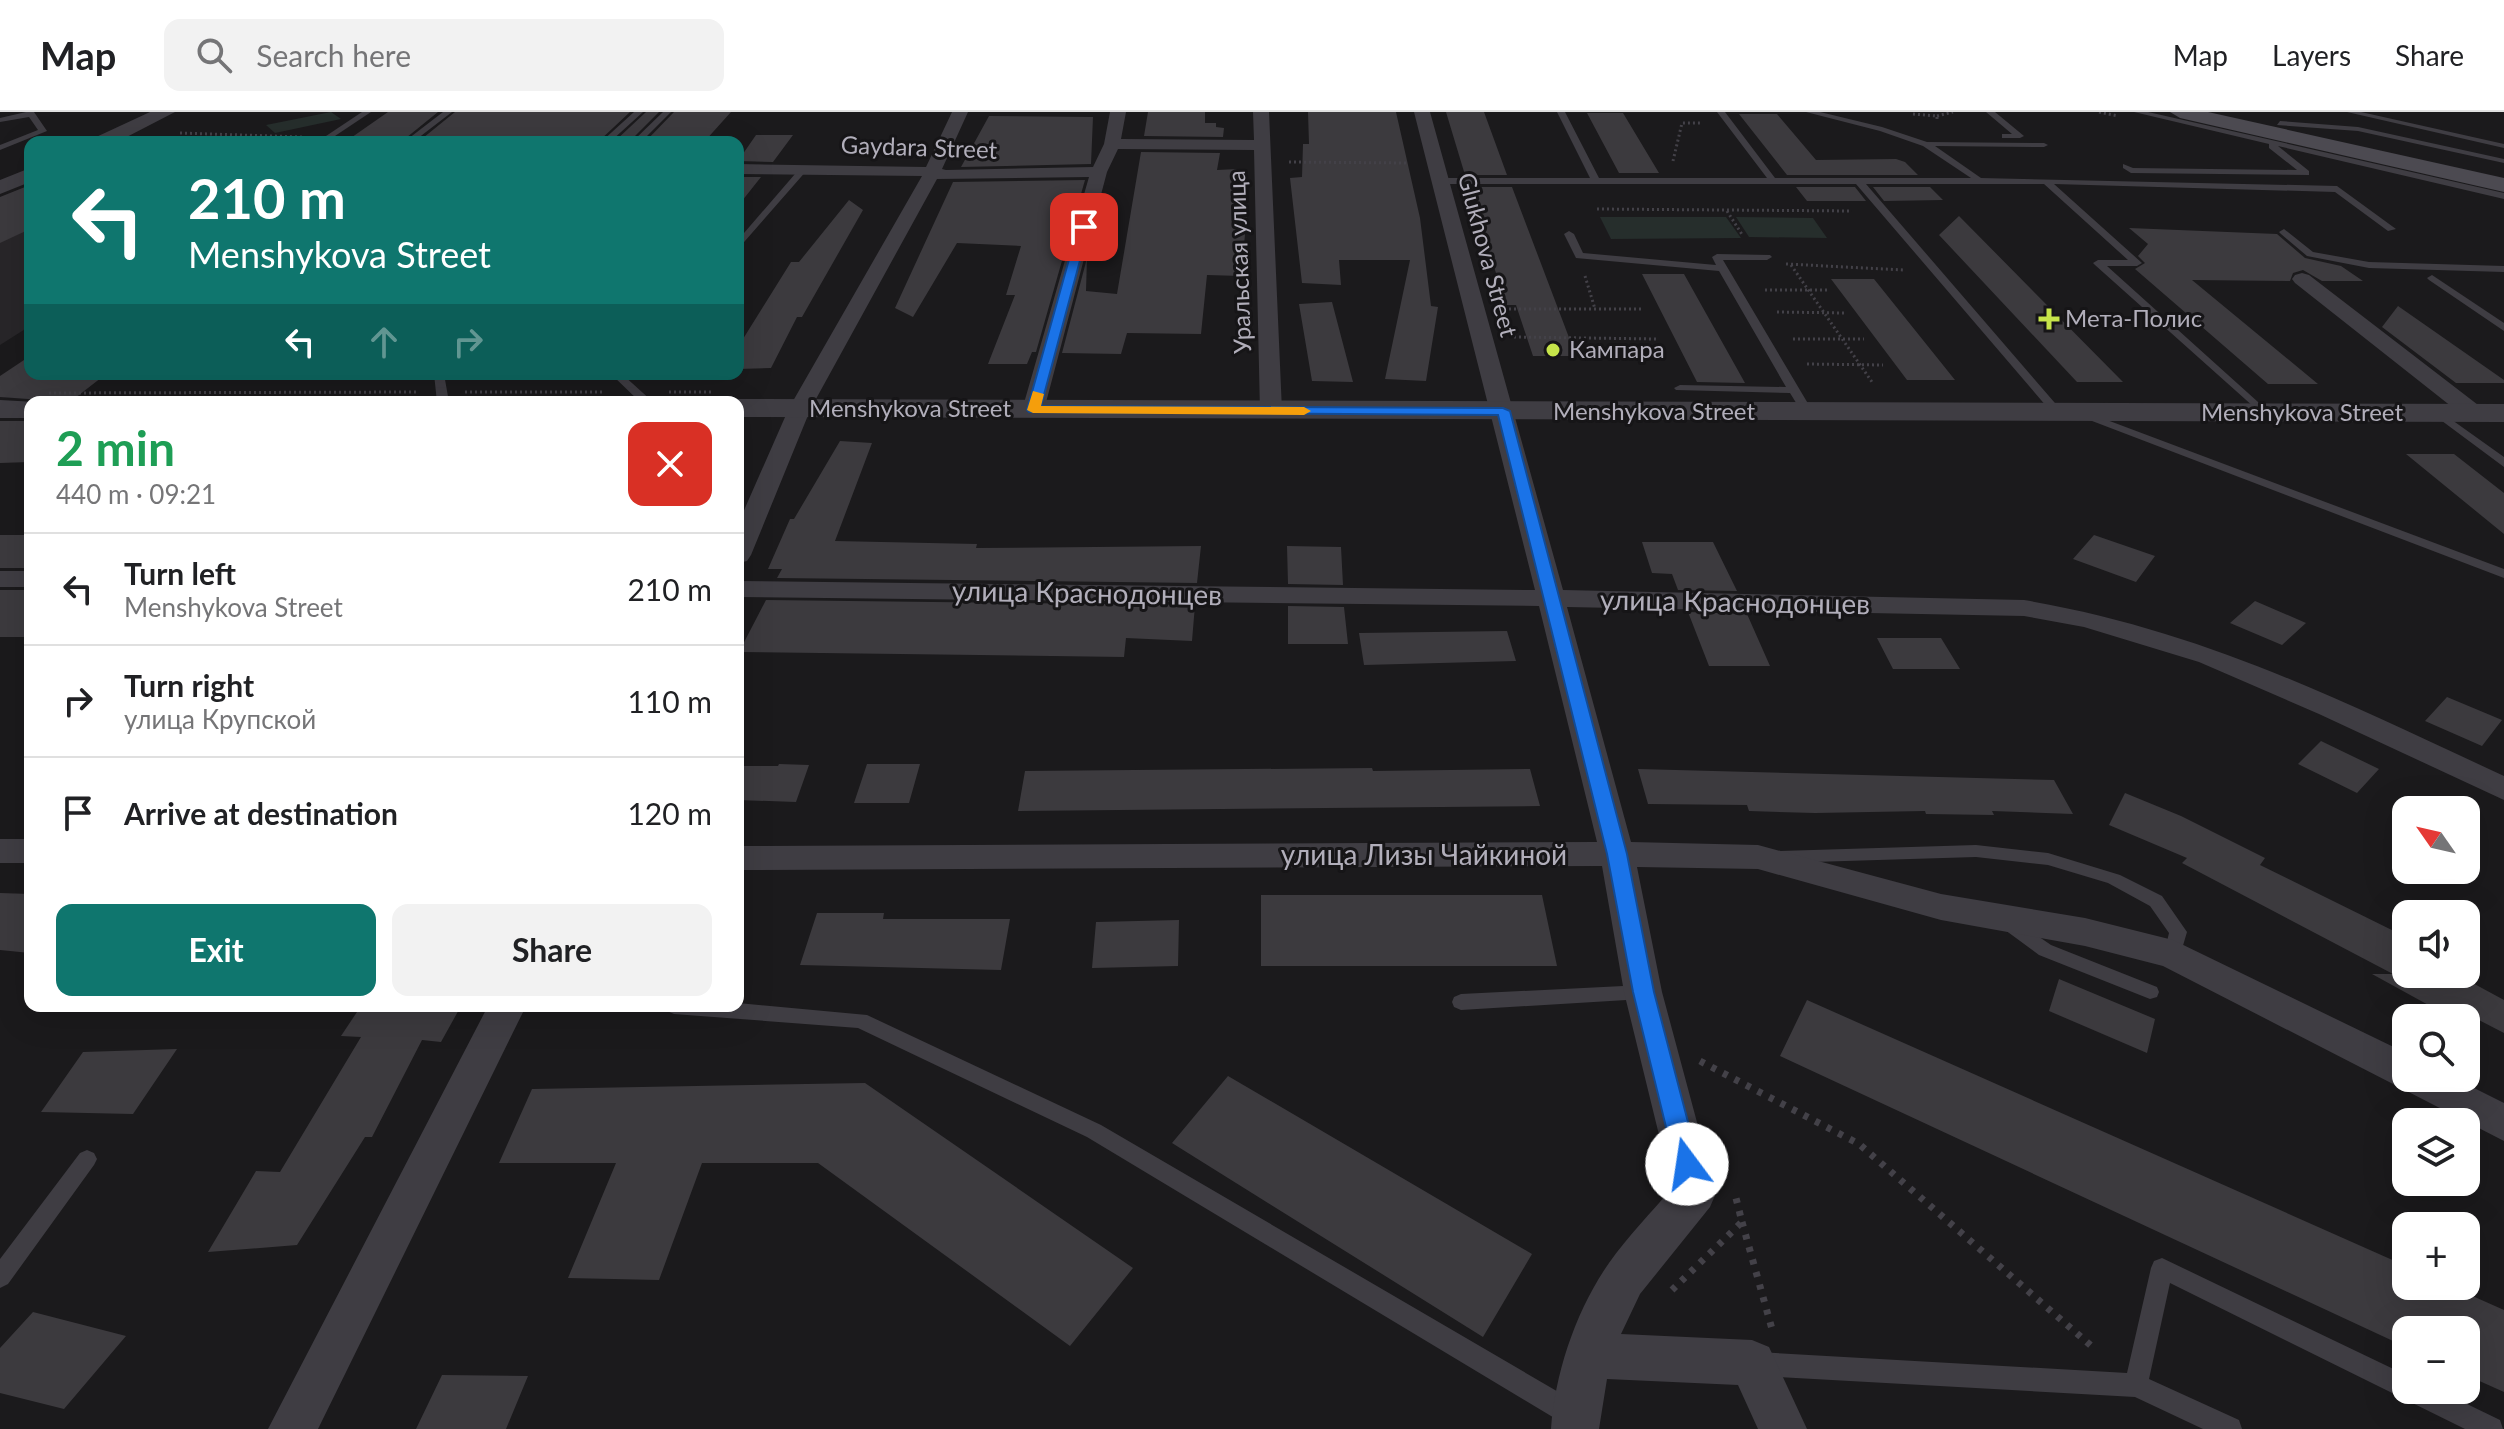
<!DOCTYPE html>
<html lang="en">
<head>
<meta charset="utf-8">
<style>
	body { margin:0; font-family:Lato,sans-serif; background:#f2f2f2; color:#202124; height:100vh; display:flex; flex-direction:column; font-size:30px; white-space:nowrap }
	* { box-sizing:border-box; margin:0 }
	p { font-size:26px; color:#757577 }
	.icon { flex:none; width:44px; height:44px; fill:none; stroke:currentColor; stroke-width:2; stroke-linecap:round; stroke-linejoin:round }
	.map { position:relative; flex:1; overflow:hidden }
	.panel { position:absolute; left:24px; top:284px; width:720px; height:616px; display:flex; flex-direction:column; background:#fff; border-radius:16px; box-shadow:0 8px 32px #0002 }
	.panel>* { flex:none }
	.guide { position:absolute; left:24px; top:24px; width:720px; height:244px; border-radius:16px; box-shadow:0 8px 32px #0002; background:#0f766e; color:#fff; overflow:hidden }
	.needle { width:52px; rotate:304deg }
	.buttons { position:absolute; left:2392px; top:684px; display:grid; gap:16px }
	.buttons a { display:grid; place-items:center; width:88px; height:88px; border-radius:16px; background:#fff; box-shadow:0 8px 32px #0002; font-size:40px }
	.pin { position:absolute; display:grid; place-items:center; width:68px; height:68px; color:#fff; margin:-34px; border-radius:16px; box-shadow:0 4px 12px #0006 }
	.me { position:absolute; width:88px; margin:-44px; rotate:346deg; stroke-linejoin:round; filter:drop-shadow(0 0 6px #0008) }
	.turn { display:flex; align-items:center; gap:28px; height:168px; padding:0 32px; font-size:36px }
	.turn .icon { width:104px; height:104px; stroke-width:2.5 }
	.turn b { display:block; font-size:56px; line-height:68px }
	.lanes { display:flex; align-items:center; height:76px; padding:0 32px; background:#0003; justify-content:center; gap:40px; direction:ltr }
	.lanes .off { opacity:.35 }
	.round { display:grid; place-items:center; flex:none; width:84px; height:84px; border-radius:16px; background:#f2f2f2 }
	.summary { display:flex; align-items:center; justify-content:space-between; height:136px; padding:0 32px }
	h1 { font-size:48px; font-weight:700; line-height:60px; color:#1e9e55 }
	.primary-button { display:flex; gap:16px; margin-top:auto; padding:16px 32px }
	.primary-button a { flex:1; height:92px; border-radius:16px; background:#0f766e; color:#fff; font-size:32px; font-weight:700; line-height:92px; text-align:center }
	.primary-button a+a { background:#f2f2f2; color:#202124 }
	ul { padding:0; list-style:none }
	li { display:flex; align-items:center; gap:24px; height:112px; padding:0 32px; border-top:2px solid #e0e0e0 }
	li div { flex:1 }
	li b { display:block; font-size:30px }
	li em { font-style:normal }
	header { display:flex; align-items:center; gap:48px; box-sizing:border-box; height:112px; padding:0 40px; background:#fff; border-bottom:2px solid #e0e0e0 }
	header strong { font-size:38px }
	nav { display:flex; gap:44px; margin-inline-start:auto; font-size:28px }
	.search { width:560px; height:72px; background:#f2f2f2; display:flex; align-items:center; gap:20px; box-sizing:border-box; padding:0 28px; border-radius:16px; color:#757577; font-size:30px }
	.map>svg:first-child { display:block }
</style>
</head>
<body>
<header>
<strong>Map</strong>
<div class="search"><svg class="icon" aria-label="search" viewBox="0 0 24 24"><circle cx="10" cy="10" r="6"/><path d="M15 15l6 6"/></svg>Search here</div>
<nav><a>Map</a><a>Layers</a><a>Share</a></nav>
</header>
<div class="map">
<svg width="2504" height="1317" viewBox="0 0 2504 1317">
	<rect width="100%" height="100%" fill="#1b1a1c"/>
	<path fill="#282629" d="M30,75V214L0,233V89Z"/>
	<path fill="#262e2c" d="M331,0L341,7L275,21L266,13Z
		M1600,105H1726L1741,126L1611,127Z
		M1736,105L1813,106L1827,126L1749,125Z"/>
	<path fill="#3c3a3e" d="M388,0H438L401,30H345Z
		M455,0H630L598,30H418Z
		M646,0H659L629,30H614Z
		M674,0H731L704,30H645Z
		M1148,0H1205V11H1216V15L1224,16L1223,25L1144,24Z
		M1308,0H1396L1420,106L1431,194L1438,195L1426,269L1385,267L1410,148H1339L1341,173L1302,171L1290,66L1302,65L1303,32H1309Z
		M1446,0H1484L1507,63H1465Z
		M1587,1H1623L1659,61H1619Z
		M1739,2H1777L1816,48L1896,47L1905,50L1918,63H1787Z
		M989,4L1093,5L1091,52L961,55Z
		M756,23H793L773,50L738,49Z
		M1141,40L1220,41L1217,58L1238,57L1247,102L1241,164L1207,163L1201,222L1127,221L1121,242L1062,241L1087,146L1086,179L1117,182Z
		M738,65H761L738,94Z
		M1085,68L1036,240H1032L1027,252H988L1015,183H1006L1021,134L957,131L913,205L895,196L953,70Z
		M30,73V117L0,131V85Z
		M1469,75H1512L1576,244H1533L1516,193H1506Z
		M1796,75H1855L1866,89H1807Z
		M1873,75H1930L1943,88L1884,89Z
		M849,88L863,98L802,205H797L771,256L738,257V235L791,150H799Z
		M1959,104L2123,270H2077L1939,123Z
		M2129,116L2277,122L2305,146L2341,154L2363,169H2322L2303,158L2293,161L2290,169L2192,168L2318,272H2268L2135,157L2145,151L2138,144L2148,132Z
		M1642,162H1684L1745,271L1697,270Z
		M1831,167H1874L1955,268H1907Z
		M1332,190L1353,270L1312,269L1299,192Z
		M2398,194L2504,268V271H2456L2382,215Z
		M30,244V262H106L70,290L0,285V264Z
		M0,309H30V350L0,351Z
		M840,329L872,331L835,429L977,432L976,436L1201,434L1197,471L777,466L782,457H768L790,407H794Z
		M2406,342H2454L2504,381V422Z
		M0,423H30V456H0Z
		M2094,423L2155,444L2136,470L2073,447Z
		M1642,430H1713L1737,479L1678,478L1672,462L1652,461Z
		M1287,434L1341,435L1343,473L1288,472Z
		M0,478H30V525H0Z
		M766,488L1195,493L1192,529L1126,526L1124,545L739,540Z
		M2255,489L2306,511L2282,533L2230,511Z
		M1288,494L1344,495L1348,532H1288Z
		M1688,500L1747,502L1770,554H1709Z
		M1507,519L1516,549L1364,553L1359,521Z
		M1877,526H1941L1960,557H1893Z
		M2447,585L2502,608L2482,634L2425,609Z
		M2321,629L2379,657L2357,681L2298,652Z
		M779,652L809,653L796,690L738,688V654H778Z
		M867,652H920L909,691H854Z
		M1372,656L1373,659L1530,657L1540,694L1018,699L1025,659Z
		M1638,657L2054,668L2073,702L1992,699L1994,703L1926,702L1925,699L1815,701L1749,699L1747,693L1648,692Z
		M2125,681L2181,704L2265,746L2260,753L2406,825V862H2456L2504,888V921L2475,906H2452L2372,862H2393L2182,751L2187,746L2109,713Z
		M0,781L30,782V841L0,838Z
		M1261,783H1542L1557,854H1261Z
		M817,801H884L883,807H1010L1001,858L800,853Z
		M1179,808L1178,854L1092,856L1096,810Z
		M2059,867L2155,907L2147,941L2049,899Z
		M1807,888L2406,1154V1174H2450L2504,1198V1280L2466,1263V1218H2406V1235L1780,944Z
		M361,894H461L441,930L422,928L372,1025H365L297,1133L208,1140L256,1059L280,1060L361,925L341,924Z
		M177,937L133,1002L41,1000L83,940Z
		M1228,964L1532,1142L1483,1225L1172,1031Z
		M865,971L1133,1156L1070,1234L818,1051H702L659,1168L568,1166L616,1051H499L532,977Z
		M33,1200L126,1224L64,1297L0,1281V1236Z
		M442,1263L528,1264L506,1317H416Z"/>
	<g fill="none" stroke-linecap="round" stroke-linejoin="round">
		<path stroke="#434148" stroke-width="3" stroke-dasharray="2 3" stroke-linecap="butt" d="M2099,0L2118,4
			M1913,2L1937,4V10
			M1937,4L1953,0
			M180,21L302,25
			M1673,49L1682,11H1701
			M1289,50L1407,51
			M1597,97L1852,99
			M1727,99L1743,124
			M1786,152L1904,158
			M1791,153L1872,270
			M1585,164L1595,197
			M1765,178H1829
			M1504,197H1643
			M1777,200L1845,201
			M1514,225L1657,227
			M1793,227H1864
			M1807,252L1883,253
			M465,280H603
			M669,280H711
			M49,281L419,280"/>
		<path stroke="#434148" stroke-width="7" stroke-dasharray="5 8" stroke-linecap="butt" d="M1700,949L1859,1032L2096,1238
			M1742,1110L1772,1217
			M1672,1178L1742,1110L1736,1086"/>
		<path fill="#3f3d43" fill-rule="evenodd" d="M26,0H34L47,19L0,38V33L38,18L29,5L0,10V6Z
			M362,0H371L326,30H317Z
			M443,0H452L413,30H404Z
			M634,0H643L610,30H601Z
			M663,0H671L641,30H632Z
			M1557,0H1565L1599,66H1767L1717,0H1725L1775,66H1971L1923,34L1880,19L1806,0H1820L1882,15L1927,30L2044,31L2048,33L2044,35L1935,34L1981,66L2337,74L2396,117L2388,119L2335,80L2054,72L2142,151L2137,154H2107L2268,299L2270,301L2264,304L2095,153L2093,151L2098,148H2128L2044,72H1866L2061,298V302H2053L1856,72H1439L1435,69L1439,66H1590Z
			M1986,0H1995L2024,24L2020,26H2002V22H2012Z
			M2134,0H2148L2504,81V87L2278,34L2309,59V63L2131,61L2123,56V52L2133,56L2297,58L2269,36V32Z
			M2347,0H2361L2504,32V36Z
			M2280,9L2358,15L2504,47V51L2358,19L2277,13Z
			M801,55L808,57L738,137V128Z
			M2284,117L2313,140L2369,150L2504,154V160L2369,156L2307,144L2281,122L2279,120Z
			M1569,119L1574,122L1583,141L1716,153L1712,145L1717,142L1770,143L1772,145L1767,148H1723L1813,300L1811,302H1803L1790,281L1676,278L1674,276L1680,273L1786,275L1719,159L1576,146L1564,122Z
			M2432,163L2504,211V219L2429,168L2427,166Z
			M434,262H444L449,290H437Z
			M611,262H622L653,290H640Z
			M2438,298L2504,345V355L2434,303L2432,301Z
			M2083,299L2504,457V466L2079,304L2077,302Z
			M1976,733L2048,741L2120,763L2162,784L2187,820L2179,847L2173,849L2167,847L2164,842L2169,821L2150,794L2108,771L2048,753L1976,745L1780,751L1774,749L1771,745L1774,741L1780,739Z
			M2007,803L2051,833L2157,875L2159,880L2157,885L2150,887L2039,843L2001,815L1998,810L2001,805Z
			M1643,873L1650,875L1652,880L1650,885L1643,887L1461,898L1454,895L1452,890L1454,885L1461,882Z
			M738,891L867,903L1101,1013L1579,1292L1582,1301L1579,1310L1570,1313L1561,1310L1087,1025L858,916L674,902L667,899L665,894H738Z
			M87,1038L94,1041L97,1047L94,1053L8,1172L0,1176V1147L80,1041Z
			M2162,1146L2406,1263V1278H2438L2500,1308L2503,1317H2465L2170,1171L2149,1267L2239,1308L2242,1317H2203L2135,1285L1758,1264L1750,1260L1746,1252L1750,1244L1758,1240L2127,1261L2151,1156L2154,1149Z"/>
		<path fill="#3f3d43" fill-rule="evenodd" d="M952,0H968L942,57L946,58L1093,55L1104,32L1110,0H1126L1121,27L1254,28L1253,0H1269L1282,299L1279,304H1263L1260,299L1254,38L1118,37L1107,60L1044,298L1041,303H1025L1022,298L1089,65L937,67L811,296L751,443L747,449L738,451V412L789,296L922,64L738,62V52L926,55Z
			M1414,0H1430L1563,478L2024,488C2202,518 2342,589 2504,664V688L2319,602L2199,550L2084,515L2024,504L1567,495L1631,730L1758,733L1941,782L2085,806L2173,828L2406,941V966H2454L2504,991V1029L2163,854L2085,834L1941,808L1758,757L1637,755L1662,880L1716,1081L1710,1095L1640,1182L1621,1222L1752,1228L1769,1235L1807,1317H1758L1738,1273L1607,1267L1599,1317H1551C1555,1261 1576,1198 1609,1151C1628,1124 1651,1101 1672,1076L1624,880L1602,754L738,758V734L1597,730L1539,494L738,485V469L1535,478Z
			M2302,161L2309,163L2482,296L2485,301L2482,306H2466L2295,171L2292,167L2295,163Z
			M0,459H30V475H0Z
			M0,727H30V751H0Z
			M488,894H526L318,1317H268Z"/>
		<path fill="#3f3d43" fill-rule="evenodd" d="M150,0H175L117,30H91L94,26Z
			M30,56V70L0,82V68Z
			M738,287L2504,292V310L738,305V290H728Z
			M0,288L36,290H30V306H0Z"/>
		<path fill="#4c4a51" fill-rule="evenodd" d="M2170,0H2208L2504,66V80L2180,6Z"/>
	</g>
	<path fill="#1a73e8" stroke="#114b97" stroke-width="2" d="M1084,112L1089,115L1041,294L1503,296L1510,299L1627,742L1654,880L1699,1052L1696,1060L1687,1063L1679,1060L1675,1052L1633,880L1607,742L1498,303L1029,300L1027,298L1078,115Z"/>
	<path fill="#f59e0b" d="M1033,279L1044,282L1041,294L1304,295L1311,299L1304,303L1033,301L1027,298Z"/>
	<g fill="#c6e44a" stroke="#161517" stroke-width="3">
		<path d="M2045 195h8v8h8v8h-8v8h-8v-8h-8v-8h8z"/>
		<circle cx="1553" cy="238" r="8"/>
	</g>
	<g text-anchor="middle" stroke-width="6" stroke-linejoin="round" paint-order="stroke">
		<g font-size="24" fill="#b1aeba" stroke="#161517">
			<text transform="translate(919 36) rotate(2)" y="8">Gaydara Street</text>
			<text transform="translate(1487 143) rotate(75)" y="8">Glukhova Street</text>
			<text transform="translate(1240 150) rotate(-92)" y="8">Уральская улица</text>
			<text x="910" y="305">Menshykova Street</text>
			<text x="1654" y="308">Menshykova Street</text>
			<text x="2302" y="309">Menshykova Street</text>
		</g>
		<g font-size="24" fill="#b1aeba" stroke="#161517" text-anchor="start">
			<text x="2065" y="215">Мета-Полис</text>
			<text x="1569" y="246">Кампара</text>
		</g>
		<g font-size="28" fill="#b1aeba" stroke="#161517">
			<text transform="translate(1087 481) rotate(1)" y="10">улица Краснодонцев</text>
			<text transform="translate(1735 490) rotate(1)" y="10">улица Краснодонцев</text>
			<text x="1424" y="753">улица Лизы Чайкиной</text>
		</g>
	</g>
</svg>
<div class="buttons">
<a><svg class="needle" viewBox="-14 -14 28 28"><path d="M0-13l5 13h-10z" fill="#e53935"/><path d="M0 13l5-13h-10z" fill="#757577"/></svg></a>
<a><svg class="icon" aria-label="sound" viewBox="0 0 24 24"><path d="M4 9h4l5-4v14l-5-4H4zM17 9q2 3 0 6"/></svg></a>
<a><svg class="icon" aria-label="search" viewBox="0 0 24 24"><circle cx="10" cy="10" r="6"/><path d="M15 15l6 6"/></svg></a>
<a><svg class="icon" aria-label="layers" viewBox="0 0 24 24"><path d="M12 4l9 5-9 5-9-5zM3 14l9 5 9-5"/></svg></a>
<a>+</a>
<a>−</a>
</div>
<div class="pin" style="left:1084px;top:115px;background:#d93025"><svg class="icon" aria-label="arrive" viewBox="0 0 24 24"><path d="M6 21V4h12l-3 4 3 4H6"/></svg></div>
<svg class="me" style="left:1687px;top:1052px" viewBox="-20 -20 40 40"><circle r="19" fill="#fff"/><path d="M0-13L10 11 0 6-10 11z" fill="#1a73e8"/></svg>
<div class="guide">
<div class="turn"><svg class="icon" aria-label="left" viewBox="0 0 24 24"><path d="M17 20v-9H6M10 6l-5 5 5 5"/></svg><div><b>210 m</b>Menshykova Street</div></div>
<div class="lanes"><svg class="icon" aria-label="left" viewBox="0 0 24 24"><path d="M17 20v-9H6M10 6l-5 5 5 5"/></svg><svg class="icon off" aria-label="ahead" viewBox="0 0 24 24"><path d="M12 20V5M6 11l6-6 6 6"/></svg><svg class="icon off" aria-label="right" viewBox="0 0 24 24"><path d="M7 20v-9h11M14 6l5 5-5 5"/></svg></div>
</div>
<section class="panel">
<div class="summary"><div><h1>2 min</h1><p>440 m · 09:21</p></div><a class="round" style="background:#d93025;color:#fff"><svg class="icon" aria-label="close" viewBox="0 0 24 24"><path d="M6 6l12 12M18 6L6 18"/></svg></a></div>
<ul>
<li><svg class="icon" aria-label="left" viewBox="0 0 24 24"><path d="M17 20v-9H6M10 6l-5 5 5 5"/></svg><div><b>Turn left</b><p>Menshykova Street</p></div><em>210 m</em></li>
<li><svg class="icon" aria-label="right" viewBox="0 0 24 24"><path d="M7 20v-9h11M14 6l5 5-5 5"/></svg><div><b>Turn right</b><p>улица Крупской</p></div><em>110 m</em></li>
<li><svg class="icon" aria-label="arrive" viewBox="0 0 24 24"><path d="M6 21V4h12l-3 4 3 4H6"/></svg><div><b>Arrive at destination</b></div><em>120 m</em></li>
</ul>
<div class="primary-button"><a>Exit</a><a>Share</a></div>
</section>
</div>
</body>
</html>
